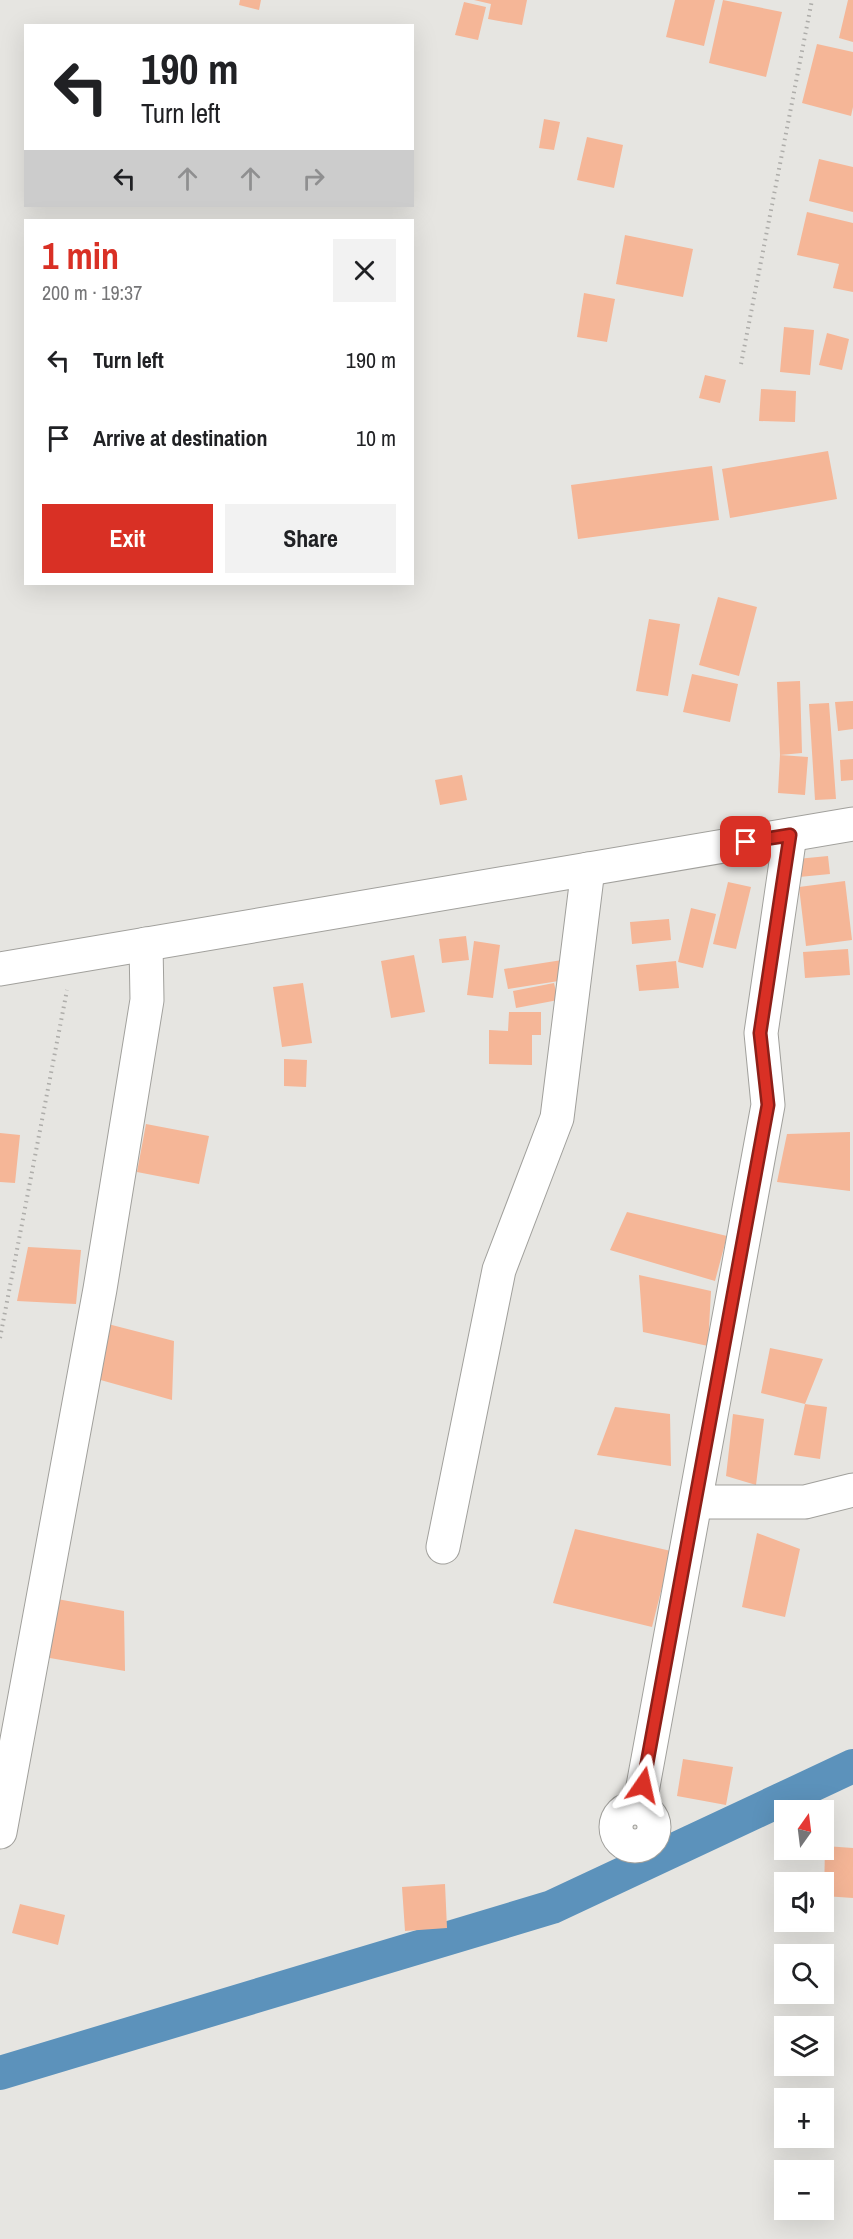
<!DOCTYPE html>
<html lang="en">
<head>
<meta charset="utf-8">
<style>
	body { margin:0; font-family:"Archivo Narrow",sans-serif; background:#f2f2f2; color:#202124; height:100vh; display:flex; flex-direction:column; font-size:22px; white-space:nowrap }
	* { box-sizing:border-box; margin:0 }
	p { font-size:20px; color:#757577 }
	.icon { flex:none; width:33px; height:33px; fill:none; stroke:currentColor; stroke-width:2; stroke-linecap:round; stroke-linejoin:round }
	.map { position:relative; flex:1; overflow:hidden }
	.details { position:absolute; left:24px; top:219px; width:390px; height:366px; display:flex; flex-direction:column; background:#fff; border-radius:0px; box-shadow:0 6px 24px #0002 }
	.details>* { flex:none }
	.top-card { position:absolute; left:24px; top:24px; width:390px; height:183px; border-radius:0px; box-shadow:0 6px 24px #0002; background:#fff; color:#202124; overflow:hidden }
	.needle { width:39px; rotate:14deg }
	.controls { position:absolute; left:774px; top:1800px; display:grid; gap:12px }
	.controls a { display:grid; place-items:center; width:60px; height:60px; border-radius:0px; background:#fff; box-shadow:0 6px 24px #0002; font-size:30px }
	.pin { position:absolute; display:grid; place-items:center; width:51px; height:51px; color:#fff; margin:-26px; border-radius:12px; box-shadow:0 3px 9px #0006 }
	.me { position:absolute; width:66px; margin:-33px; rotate:11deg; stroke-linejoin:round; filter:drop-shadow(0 0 4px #0008) }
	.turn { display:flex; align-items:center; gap:21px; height:126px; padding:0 18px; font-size:27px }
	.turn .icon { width:78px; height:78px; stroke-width:2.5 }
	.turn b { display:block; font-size:42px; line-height:51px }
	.lanes { display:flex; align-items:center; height:57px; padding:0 18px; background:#0003; justify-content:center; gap:30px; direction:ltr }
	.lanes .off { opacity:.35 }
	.round { display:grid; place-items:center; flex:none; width:63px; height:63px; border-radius:0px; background:#f2f2f2 }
	.overview { display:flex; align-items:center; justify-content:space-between; height:102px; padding:0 18px }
	h1 { font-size:36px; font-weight:800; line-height:45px; color:#d93025 }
	.primary-button { display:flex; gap:12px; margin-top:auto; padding:12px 18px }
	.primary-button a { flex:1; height:69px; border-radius:0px; background:#d93025; color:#fff; font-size:24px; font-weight:800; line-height:69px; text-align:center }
	.primary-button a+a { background:#f2f2f2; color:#202124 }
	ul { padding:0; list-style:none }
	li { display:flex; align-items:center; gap:18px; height:78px; padding:0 18px }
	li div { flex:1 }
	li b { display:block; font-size:22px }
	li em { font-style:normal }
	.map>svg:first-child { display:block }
</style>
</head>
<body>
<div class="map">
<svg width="853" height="2239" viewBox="0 0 853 2239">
	<rect width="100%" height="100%" fill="#e6e5e1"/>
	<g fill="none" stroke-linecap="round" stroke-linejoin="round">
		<path stroke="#5c92bb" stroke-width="34" d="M0,2073L552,1907L853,1766"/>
	</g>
	<path fill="#f5b697" d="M240,0H261L259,10L239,5Z
		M474,0H527L522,25L488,19L491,4Z
		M675,0H715L704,46L666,37Z
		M723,0L782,12L766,77L709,63Z
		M848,0H853V42L839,38Z
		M464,2L486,7L478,40L455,35Z
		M817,44L853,52V107L851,116L802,103Z
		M544,119L560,122L554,150L539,148Z
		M587,137L623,145L614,188L577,180Z
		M819,159L853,167V212L809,201Z
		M807,212L853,223V292L833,288L839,264L797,255Z
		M625,235L693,249L683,297L616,284Z
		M584,293L615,299L607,342L577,337Z
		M784,327L814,330L810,375L780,372Z
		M827,333L849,339L842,370L819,365Z
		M705,375L726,380L720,403L699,398Z
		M761,389L796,391L795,422L759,421Z
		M828,451L837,499L730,518L722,469Z
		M712,466L719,520L578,539L571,485Z
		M718,597L757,607L739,676L699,665Z
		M649,619L680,624L668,696L636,691Z
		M692,674L738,684L730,722L683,712Z
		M800,681L802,753L780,755L777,682Z
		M853,701V729L838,731L835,702Z
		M829,703L836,799L815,800L809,704Z
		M780,755L808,757L805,795L778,793Z
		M853,759V780L841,781L840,760Z
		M462,775L467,800L440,805L435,780Z
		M828,856L830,874L799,877L797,859Z
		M845,881L852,940L806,946L799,887Z
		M728,882L751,887L736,949L713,944Z
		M691,908L716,914L703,968L678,962Z
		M669,919L671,940L632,944L630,922Z
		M466,936L469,960L442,963L439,939Z
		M474,941L500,945L493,998L467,995Z
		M848,949L850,975L805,978L803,952Z
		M414,955L425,1012L391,1018L381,961Z
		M562,960L565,980L508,989L504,969Z
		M676,961L679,988L639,991L636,965Z
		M303,983L312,1043L282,1047L273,987Z
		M554,983L558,1000L516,1008L513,991Z
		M509,1012H541V1035H532V1065L489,1064V1030L508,1031Z
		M284,1059L307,1060L306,1087L284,1086Z
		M146,1124L209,1136L199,1184L137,1172Z
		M850,1132V1191L777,1182L787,1134Z
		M0,1133L20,1135L15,1183L0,1182Z
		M627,1212L727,1236L715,1281L610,1250Z
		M28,1247L81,1250L76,1304L17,1301Z
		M639,1275L711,1291L708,1346L643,1332Z
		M108,1324L174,1341L172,1400L97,1379Z
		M770,1348L823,1359L805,1404L761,1393Z
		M805,1404L827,1407L820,1459L794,1455Z
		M615,1407L670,1414L671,1466L597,1455Z
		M733,1414L764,1419L756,1485L726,1476Z
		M575,1529L671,1551L652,1627L553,1603Z
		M757,1533L800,1549L785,1617L742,1607Z
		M57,1599L124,1611L125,1671L44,1657Z
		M683,1759L733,1767L726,1805L677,1796Z
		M825,1846L853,1848V1898L824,1896Z
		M445,1884L447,1928L405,1931L402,1887Z
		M20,1904L65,1915L58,1945L12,1933Z"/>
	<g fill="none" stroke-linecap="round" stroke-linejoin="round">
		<defs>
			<path id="minor" d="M697,1502H805L853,1490
				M443,1547L499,1270L557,1118L588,869
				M616 1827a19 19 0 1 1 38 0a19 19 0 1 1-38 0Z
				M639,1808L768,1105L761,1033L790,835
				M0,1832L100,1289L147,1000L146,944"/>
			<path id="secondary" d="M0,969L853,824"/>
		</defs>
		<use href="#minor" stroke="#a1a09c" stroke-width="35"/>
		<use href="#secondary" stroke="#a1a09c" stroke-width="35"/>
		<path stroke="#aeadaa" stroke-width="4" stroke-dasharray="1.5 4.5" stroke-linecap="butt" d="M741,364L812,0
			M0,1338L67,990"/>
		<use href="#minor" stroke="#fff" stroke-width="33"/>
		<use href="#secondary" stroke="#fff" stroke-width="33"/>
	</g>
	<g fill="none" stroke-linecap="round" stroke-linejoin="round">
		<defs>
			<path id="route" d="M643,1785L768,1105L760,1033L790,835L746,842"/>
		</defs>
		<use href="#route" stroke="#8d1f18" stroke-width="15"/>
		<use href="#route" stroke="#d93025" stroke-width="10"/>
	</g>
</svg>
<div class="controls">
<a><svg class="needle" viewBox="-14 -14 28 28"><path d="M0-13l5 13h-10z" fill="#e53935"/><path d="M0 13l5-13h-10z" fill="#757577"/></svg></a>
<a><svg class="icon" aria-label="sound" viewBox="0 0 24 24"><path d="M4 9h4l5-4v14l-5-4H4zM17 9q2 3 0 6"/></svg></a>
<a><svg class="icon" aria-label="search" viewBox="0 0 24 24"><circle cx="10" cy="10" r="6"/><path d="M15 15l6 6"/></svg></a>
<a><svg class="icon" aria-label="layers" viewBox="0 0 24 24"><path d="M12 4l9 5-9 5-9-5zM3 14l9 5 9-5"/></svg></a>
<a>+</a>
<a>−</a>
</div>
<div class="pin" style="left:746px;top:842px;background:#d93025"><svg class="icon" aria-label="arrive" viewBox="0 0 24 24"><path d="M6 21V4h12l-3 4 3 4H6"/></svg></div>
<svg class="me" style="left:643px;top:1785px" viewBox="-20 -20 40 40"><path d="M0-17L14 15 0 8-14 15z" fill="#d93025" stroke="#fff" stroke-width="4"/></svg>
<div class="top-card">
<div class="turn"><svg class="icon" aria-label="left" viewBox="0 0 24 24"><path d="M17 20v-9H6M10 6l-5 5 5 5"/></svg><div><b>190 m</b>Turn left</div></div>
<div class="lanes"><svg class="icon" aria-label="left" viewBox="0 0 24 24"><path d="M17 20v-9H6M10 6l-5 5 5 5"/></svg><svg class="icon off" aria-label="ahead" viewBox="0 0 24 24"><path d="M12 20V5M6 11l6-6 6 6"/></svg><svg class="icon off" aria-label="ahead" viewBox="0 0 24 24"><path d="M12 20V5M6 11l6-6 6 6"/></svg><svg class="icon off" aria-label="right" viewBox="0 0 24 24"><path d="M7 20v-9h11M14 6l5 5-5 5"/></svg></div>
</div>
<section class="details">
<div class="overview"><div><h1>1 min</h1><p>200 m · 19:37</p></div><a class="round"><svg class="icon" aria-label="close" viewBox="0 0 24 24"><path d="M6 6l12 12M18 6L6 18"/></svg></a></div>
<ul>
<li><svg class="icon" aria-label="left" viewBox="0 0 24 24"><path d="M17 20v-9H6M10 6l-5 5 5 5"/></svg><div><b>Turn left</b></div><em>190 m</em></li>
<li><svg class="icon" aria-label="arrive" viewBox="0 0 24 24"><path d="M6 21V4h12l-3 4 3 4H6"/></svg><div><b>Arrive at destination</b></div><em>10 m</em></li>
</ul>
<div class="primary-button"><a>Exit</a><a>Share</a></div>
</section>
</div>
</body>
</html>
